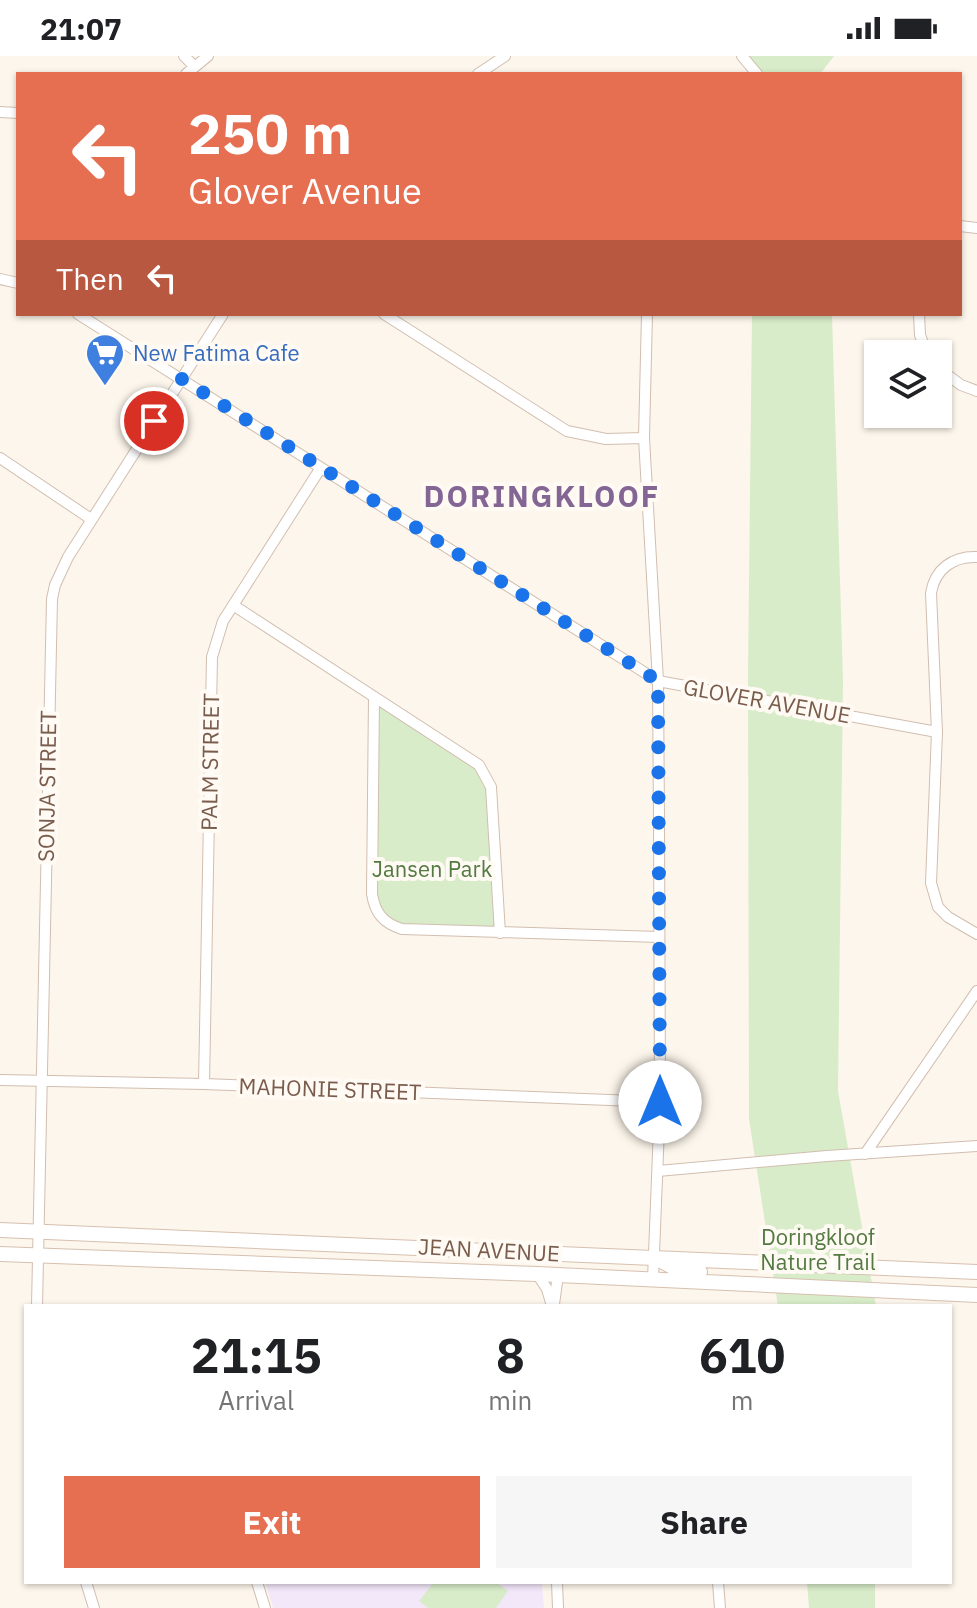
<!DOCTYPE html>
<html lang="en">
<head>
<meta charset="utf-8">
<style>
	body { margin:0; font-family:"IBM Plex Sans",sans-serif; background:#f6f6f6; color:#202124; height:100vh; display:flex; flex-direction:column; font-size:30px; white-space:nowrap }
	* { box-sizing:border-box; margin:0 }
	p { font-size:26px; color:#757577 }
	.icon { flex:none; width:44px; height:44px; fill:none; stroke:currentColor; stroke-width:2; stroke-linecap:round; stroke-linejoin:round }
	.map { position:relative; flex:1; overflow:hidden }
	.side { position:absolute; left:24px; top:1248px; width:928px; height:280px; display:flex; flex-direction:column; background:#fff; border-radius:0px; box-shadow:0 2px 6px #0004 }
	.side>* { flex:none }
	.hud { position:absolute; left:16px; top:16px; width:946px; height:244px; border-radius:0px; box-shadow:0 2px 6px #0004; background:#e76f51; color:#fff; overflow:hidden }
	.buttons { position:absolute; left:864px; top:284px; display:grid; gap:16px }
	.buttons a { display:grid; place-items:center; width:88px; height:88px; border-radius:0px; background:#fff; box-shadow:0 2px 6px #0004; font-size:40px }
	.pin { position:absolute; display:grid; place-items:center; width:68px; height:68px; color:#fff; margin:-34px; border:4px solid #fff; border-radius:50%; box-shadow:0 2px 8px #0007 }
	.me { position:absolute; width:88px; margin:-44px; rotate:0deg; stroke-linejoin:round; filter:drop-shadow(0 0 6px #0008) }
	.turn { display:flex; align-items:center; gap:28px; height:168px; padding:0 40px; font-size:36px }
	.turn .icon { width:104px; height:104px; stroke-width:2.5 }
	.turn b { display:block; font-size:56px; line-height:68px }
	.then { display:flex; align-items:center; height:76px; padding:0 40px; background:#0003; gap:16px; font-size:30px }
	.eta { display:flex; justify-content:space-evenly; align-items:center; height:136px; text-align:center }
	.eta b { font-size:48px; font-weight:700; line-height:56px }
	.primary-button { display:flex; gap:16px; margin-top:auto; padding:16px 40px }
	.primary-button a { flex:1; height:92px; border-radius:0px; background:#e76f51; color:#fff; font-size:32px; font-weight:700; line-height:92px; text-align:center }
	.primary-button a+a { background:#f6f6f6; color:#202124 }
	.status { display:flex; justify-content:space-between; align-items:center; height:56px; padding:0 40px; background:#fff; direction:ltr }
	.status svg { height:22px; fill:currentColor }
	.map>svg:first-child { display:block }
</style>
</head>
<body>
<div class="status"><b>21:07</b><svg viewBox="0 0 49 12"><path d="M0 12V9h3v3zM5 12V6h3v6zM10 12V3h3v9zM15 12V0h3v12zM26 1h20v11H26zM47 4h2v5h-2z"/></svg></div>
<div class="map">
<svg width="977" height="1552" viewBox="0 0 977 1552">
	<rect width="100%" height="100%" fill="#fdf6ec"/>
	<path fill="#f3e8fa" d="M265,1526H542L544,1552H273Z"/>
	<path fill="#d8ecc9" d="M749,0H834L820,18H750Z
		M752,258H832L843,625L838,1035L876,1250H778L749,1063L748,618Z
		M377,648L479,712L489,734L496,874L402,876L378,864L370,852Z
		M434,1526H496L508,1535L496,1552H428L419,1545Z
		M807,1526H875V1552H809Z"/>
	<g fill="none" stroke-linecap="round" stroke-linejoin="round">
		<defs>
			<path id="street" d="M184,0L194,10
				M742,0L757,18
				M186,18L208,0
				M478,18L505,0
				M0,56L18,57
				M960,170L977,172
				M0,223L18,227
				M78,258L658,625L937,676
				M384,258L567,375L606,383L644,382
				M647,258L644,382L658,625L659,765L660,1046L653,1223
				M919,258L920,279L927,298
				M938,312L961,329L977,335
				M0,402L91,463
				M977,501C953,500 935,513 931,537L937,676L931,827L938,851L948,861L977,878
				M233,549L479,709L491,731L500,877
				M374,641L372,838C375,857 383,867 402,873L659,881
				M0,1024L204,1028L660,1046
				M204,1028L212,601L223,565L320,413
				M865,1098L977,935
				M658,1115L827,1100L977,1090
				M537,1218L547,1233L552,1250
				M554,1248L558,1219
				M37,1250L52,543L55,529L68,501L223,258
				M86,1526L94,1552
				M257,1526L265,1552
				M557,1526L558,1552
				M718,1526L720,1552"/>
			<path id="secondary" d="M0,1174L977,1216
				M0,1198L537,1218L977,1239
				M656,1202L676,1213L700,1216"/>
		</defs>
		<use href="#street" stroke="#d1beb0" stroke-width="12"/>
		<use href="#secondary" stroke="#d6c0b0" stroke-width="16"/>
		<use href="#street" stroke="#fff" stroke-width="10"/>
		<use href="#secondary" stroke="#fff" stroke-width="14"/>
	</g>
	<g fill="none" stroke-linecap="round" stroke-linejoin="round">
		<path stroke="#1a73e8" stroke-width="14" stroke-dasharray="0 25.2" d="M154,365L182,323L658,625L660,1046"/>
	</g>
	<defs>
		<symbol id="supermarket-pin" viewBox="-11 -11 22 30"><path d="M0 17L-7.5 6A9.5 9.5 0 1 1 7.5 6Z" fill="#3f7fe0" stroke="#fffaf3"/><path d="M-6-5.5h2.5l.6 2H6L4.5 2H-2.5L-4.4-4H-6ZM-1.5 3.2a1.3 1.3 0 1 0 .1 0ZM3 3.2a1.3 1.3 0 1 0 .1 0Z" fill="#fff"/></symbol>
	</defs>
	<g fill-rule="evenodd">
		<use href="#supermarket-pin" x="83" y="275" width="44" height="60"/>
	</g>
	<g text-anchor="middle" stroke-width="8" stroke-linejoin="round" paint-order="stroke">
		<g font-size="22" fill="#366cbe" stroke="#fffaf3" text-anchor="start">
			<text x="133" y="305">New Fatima Cafe</text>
		</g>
		<g font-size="22" fill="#7a5c4d" stroke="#fffaf3">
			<text transform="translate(767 645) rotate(10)" y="8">GLOVER AVENUE</text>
			<text transform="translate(210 706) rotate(-89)" y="8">PALM STREET</text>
			<text transform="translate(47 730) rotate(-89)" y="8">SONJA STREET</text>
			<text transform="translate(330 1033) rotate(2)" y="8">MAHONIE STREET</text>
			<text transform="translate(489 1194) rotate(3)" y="8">JEAN AVENUE</text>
		</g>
		<g font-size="22" fill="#537a41" stroke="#fffaf3">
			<text x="432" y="821">Jansen Park</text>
			<text x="818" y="1189">Doringkloof<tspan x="818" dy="25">Nature Trail</tspan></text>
		</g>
		<g font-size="30" font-weight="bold" letter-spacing="2" fill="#846695" stroke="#fffaf3">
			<text x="542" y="451">DORINGKLOOF</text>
		</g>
	</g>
</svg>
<div class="buttons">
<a><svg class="icon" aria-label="layers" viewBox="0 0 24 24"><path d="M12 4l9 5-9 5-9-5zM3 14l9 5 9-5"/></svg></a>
</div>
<div class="pin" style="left:154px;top:365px;background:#d93025"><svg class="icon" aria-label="arrive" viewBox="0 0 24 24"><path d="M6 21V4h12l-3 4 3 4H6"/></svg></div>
<svg class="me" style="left:660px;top:1046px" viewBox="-20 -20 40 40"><circle r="19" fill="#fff"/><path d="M0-13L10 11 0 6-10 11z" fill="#1a73e8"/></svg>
<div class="hud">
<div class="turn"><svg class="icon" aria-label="left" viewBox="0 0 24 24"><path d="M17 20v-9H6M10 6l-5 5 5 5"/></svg><div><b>250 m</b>Glover Avenue</div></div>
<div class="then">Then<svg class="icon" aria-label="left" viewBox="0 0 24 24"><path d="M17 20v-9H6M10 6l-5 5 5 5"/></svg></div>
</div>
<section class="side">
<div class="eta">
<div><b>21:15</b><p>Arrival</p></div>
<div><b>8</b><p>min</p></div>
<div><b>610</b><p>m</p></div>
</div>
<div class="primary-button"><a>Exit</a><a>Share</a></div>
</section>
</div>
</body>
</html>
